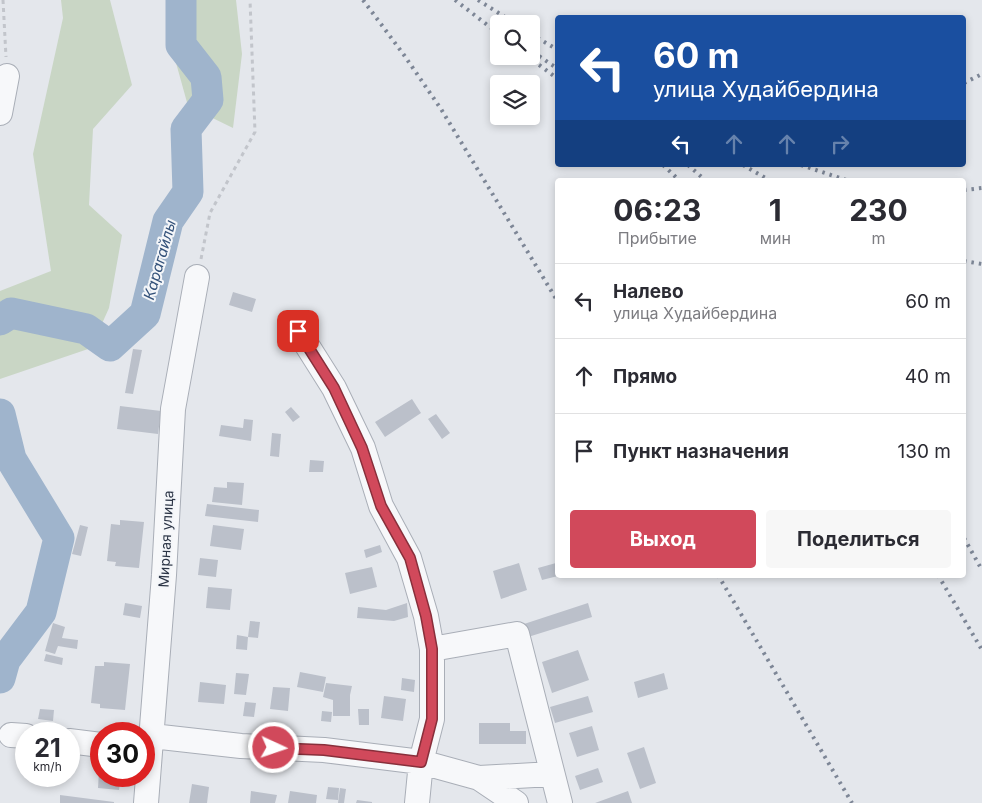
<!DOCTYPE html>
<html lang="ru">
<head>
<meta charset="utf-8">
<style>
	body { margin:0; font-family:Inter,sans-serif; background:#f7f7f7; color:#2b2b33; height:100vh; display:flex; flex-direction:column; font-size:19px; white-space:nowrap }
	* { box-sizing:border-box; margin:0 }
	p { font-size:16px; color:#7c7c81 }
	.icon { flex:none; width:28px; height:28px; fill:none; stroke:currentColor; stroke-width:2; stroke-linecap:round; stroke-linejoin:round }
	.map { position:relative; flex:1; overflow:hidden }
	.details { position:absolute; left:555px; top:178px; width:411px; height:400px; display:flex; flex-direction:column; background:#fff; border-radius:5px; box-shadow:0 2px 8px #0003 }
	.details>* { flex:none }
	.guide { position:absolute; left:555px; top:15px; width:411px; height:152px; border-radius:5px; box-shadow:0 2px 8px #0003; background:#1a4fa0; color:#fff; overflow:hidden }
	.buttons { position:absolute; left:490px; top:15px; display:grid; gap:10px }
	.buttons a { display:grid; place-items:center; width:50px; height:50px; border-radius:5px; background:#fff; box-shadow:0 2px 8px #0003; font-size:25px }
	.speed { position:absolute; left:15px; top:722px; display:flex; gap:10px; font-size:25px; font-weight:700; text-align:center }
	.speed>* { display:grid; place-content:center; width:65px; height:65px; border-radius:50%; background:#fff; box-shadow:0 2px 8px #0003; line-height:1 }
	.speed small { font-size:12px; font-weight:400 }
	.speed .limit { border:8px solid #d22; background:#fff; color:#111 }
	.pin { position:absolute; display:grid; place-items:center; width:42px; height:42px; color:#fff; margin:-21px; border-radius:10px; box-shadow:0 2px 8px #0006 }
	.me { position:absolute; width:55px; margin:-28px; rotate:93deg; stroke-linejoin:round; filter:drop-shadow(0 0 4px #0008) }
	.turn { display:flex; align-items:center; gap:18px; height:105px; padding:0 15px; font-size:22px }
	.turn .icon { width:65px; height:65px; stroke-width:2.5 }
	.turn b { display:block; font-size:35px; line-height:42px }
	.lanes { display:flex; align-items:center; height:48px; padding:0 15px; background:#0003; justify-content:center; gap:25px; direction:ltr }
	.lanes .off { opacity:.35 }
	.eta { display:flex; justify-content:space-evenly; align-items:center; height:85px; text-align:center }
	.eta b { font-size:30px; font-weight:700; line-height:35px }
	.primary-button { display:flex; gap:10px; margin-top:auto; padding:10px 15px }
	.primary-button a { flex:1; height:58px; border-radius:5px; background:#d1495b; color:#fff; font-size:20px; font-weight:700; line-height:58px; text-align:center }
	.primary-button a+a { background:#f7f7f7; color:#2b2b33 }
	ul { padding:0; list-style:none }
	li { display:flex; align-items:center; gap:15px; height:75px; padding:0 15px; border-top:1px solid #e1e1e2 }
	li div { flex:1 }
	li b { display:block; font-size:19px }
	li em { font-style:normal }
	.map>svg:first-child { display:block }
</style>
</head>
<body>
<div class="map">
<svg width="982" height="803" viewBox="0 0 982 803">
	<rect width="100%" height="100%" fill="#e4e7ec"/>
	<path fill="#c9d6c5" d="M61,0H110L132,85L93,129L89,205L122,235L109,308L91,348L0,379V291L51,271L33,154L63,18Z
		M174,0H236L242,54L233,128L188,106L173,52Z"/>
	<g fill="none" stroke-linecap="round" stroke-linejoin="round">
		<path stroke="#9fb4cc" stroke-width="31" d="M0,320L11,313L86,329L110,346L145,314L168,221L188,192L186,129L208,100L206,77L181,45V0
			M0,414L11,459L59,538L41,612L5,660L0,678"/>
	</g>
	<path fill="#bbc0ca" d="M233,292L256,299L252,312L229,305Z
		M133,349L142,350L133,394L125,393Z
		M412,399L421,413L385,437L375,422Z
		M120,406L161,411L158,434L117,429Z
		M291,407L300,417L293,422L285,412Z
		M436,414L450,433L442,439L428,419Z
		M244,419L253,420L251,441L219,436L221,425L243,428Z
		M272,433L281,434L279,457L270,456Z
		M310,460L324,461L323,472H309Z
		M227,482L244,483L242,505L212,502L214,487L227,488Z
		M207,504L259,510L258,522L205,516Z
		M120,520L144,522L139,568L115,566L116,562L107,561L111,524L120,525Z
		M80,525L88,527L81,556L72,554Z
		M213,525L244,529L241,550L210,546Z
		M380,545L382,552L366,558L364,550Z
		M200,558L218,560L216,577L198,575Z
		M519,563L527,590L501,599L493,571Z
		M556,563L558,576L542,580L538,568Z
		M372,567L377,587L350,594L345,573Z
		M208,587L232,589L230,610L206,608Z
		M125,603L142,606L140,618L123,615Z
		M407,603L408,617L394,621L357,618L358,607L386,610Z
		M588,603L592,617L528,637L524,624Z
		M250,621L260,622L258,638L248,637Z
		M53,623L65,627L62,638L78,640L77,649L58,646L55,654L45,651Z
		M237,635L248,637L247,650L236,649Z
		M578,650L589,680L552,693L542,662Z
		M46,654L63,658L62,665L44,661Z
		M104,662L130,664L125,710L100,708V704L91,703L95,666H104Z
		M300,672L326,677L323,692L297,687Z
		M236,673L249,674L246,695L234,694Z
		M664,673L668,689L638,698L634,682Z
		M402,678L415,680L414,692L401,690Z
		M200,682L226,685L224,704L198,702Z
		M326,683L352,686L350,695V716H333V700L323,697Z
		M273,687L290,688L288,711L270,709Z
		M384,696L406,699L403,721L381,718Z
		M588,696L593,712L555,723L550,707Z
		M245,702L256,703L254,717L243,716Z
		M40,709L54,710L53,721L38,719Z
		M358,709H369V725H359Z
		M322,711L332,712L331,722L321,721Z
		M479,723H510V731H526V744H479Z
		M592,726L599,750L577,757L569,733Z
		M644,747L656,783L640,789L627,753Z
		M598,768L603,782L580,790L575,776Z
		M99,771L101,772V776H121L119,790L98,788Z
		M192,784L209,787L207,803H189Z
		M328,787L339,788L338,800L326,799Z
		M340,788L346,789L344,803H338Z
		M251,791L277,795L275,803H250Z
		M290,791L317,795L316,803H288Z
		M628,791L632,803H595Z
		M60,795L114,802V803H60Z
		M357,800L372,802V803H356Z"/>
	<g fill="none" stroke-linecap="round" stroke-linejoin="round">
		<defs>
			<path id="minor" d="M0,113L7,76
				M298,331L334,388L363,448L381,506L409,558L426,616L432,649V719L421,762L417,803
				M432,649L517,634L560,803
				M11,735L26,736
				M69,741L101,745
				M144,741L152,736L241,746L324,750L421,762L479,778L516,803
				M479,778L552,774
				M146,803L164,575L173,409L197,277"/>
		</defs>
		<use href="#minor" stroke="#a9aeb7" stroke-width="26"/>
		<path stroke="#c2c5cb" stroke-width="3" stroke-dasharray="4 4" stroke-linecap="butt" d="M3,0L6,57
			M201,259L210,213L255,132L250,0"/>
		<use href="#minor" stroke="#f7f8fa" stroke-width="24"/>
		<path stroke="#7d8696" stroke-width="4" stroke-dasharray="2.5 5" stroke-linecap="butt" d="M363,0L404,55L441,109L558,302
			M455,0L499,34
			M478,0L516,24
			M531,34L558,50
			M533,52L558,69
			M527,56L558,79
			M964,83L982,74
			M663,165L679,180
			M688,165L705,180
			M743,165L769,180
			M801,165L846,180
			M964,190L982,188
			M964,261L982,264
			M964,538L982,570
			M718,575L852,803
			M938,575L982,650"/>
	</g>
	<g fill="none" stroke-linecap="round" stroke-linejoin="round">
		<defs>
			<path id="route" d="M274,748L324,750L421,762L432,719V649L426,616L410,558L381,506L362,448L334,388L298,331"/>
		</defs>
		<use href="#route" stroke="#882f3b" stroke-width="12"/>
		<use href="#route" stroke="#d1495b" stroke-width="9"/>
	</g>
	<g text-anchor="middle" stroke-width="4" stroke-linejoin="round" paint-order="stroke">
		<g font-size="14" fill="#2b3445" stroke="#f4f6f9">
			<text transform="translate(166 539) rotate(-87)" y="5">Мирная улица</text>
		</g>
		<g font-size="15" font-style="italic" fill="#34527a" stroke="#f4f6f9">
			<text transform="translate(160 260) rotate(-74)" y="5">Карагайлы</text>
		</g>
	</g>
</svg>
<div class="buttons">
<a><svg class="icon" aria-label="search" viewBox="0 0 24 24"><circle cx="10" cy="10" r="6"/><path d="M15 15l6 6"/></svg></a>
<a><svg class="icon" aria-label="layers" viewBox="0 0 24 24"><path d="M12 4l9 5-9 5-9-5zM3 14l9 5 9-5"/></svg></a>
</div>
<div class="speed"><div>21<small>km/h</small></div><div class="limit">30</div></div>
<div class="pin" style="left:298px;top:331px;background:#d93025"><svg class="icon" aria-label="arrive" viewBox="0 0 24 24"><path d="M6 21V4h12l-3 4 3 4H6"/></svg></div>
<svg class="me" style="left:274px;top:748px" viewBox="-20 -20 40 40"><circle r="17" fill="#d1495b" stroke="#fff" stroke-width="3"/><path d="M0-11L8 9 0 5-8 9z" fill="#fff"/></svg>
<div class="guide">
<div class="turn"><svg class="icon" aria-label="left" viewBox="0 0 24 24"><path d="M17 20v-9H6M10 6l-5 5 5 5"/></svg><div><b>60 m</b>улица Худайбердина</div></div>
<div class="lanes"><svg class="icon" aria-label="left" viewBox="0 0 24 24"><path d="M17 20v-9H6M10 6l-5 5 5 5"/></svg><svg class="icon off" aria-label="ahead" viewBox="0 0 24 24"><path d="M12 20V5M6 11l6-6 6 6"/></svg><svg class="icon off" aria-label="ahead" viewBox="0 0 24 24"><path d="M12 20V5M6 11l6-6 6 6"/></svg><svg class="icon off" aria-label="right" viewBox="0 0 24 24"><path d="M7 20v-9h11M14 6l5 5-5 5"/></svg></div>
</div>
<section class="details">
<div class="eta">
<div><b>06:23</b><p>Прибытие</p></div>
<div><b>1</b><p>мин</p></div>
<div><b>230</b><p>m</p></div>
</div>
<ul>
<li><svg class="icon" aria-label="left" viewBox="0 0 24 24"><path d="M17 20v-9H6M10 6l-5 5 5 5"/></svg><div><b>Налево</b><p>улица Худайбердина</p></div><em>60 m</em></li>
<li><svg class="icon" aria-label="ahead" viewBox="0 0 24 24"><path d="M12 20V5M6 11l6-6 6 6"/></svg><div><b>Прямо</b></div><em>40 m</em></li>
<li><svg class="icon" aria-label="arrive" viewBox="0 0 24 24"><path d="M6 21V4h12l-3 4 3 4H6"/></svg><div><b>Пункт назначения</b></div><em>130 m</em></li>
</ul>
<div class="primary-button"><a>Выход</a><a>Поделиться</a></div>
</section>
</div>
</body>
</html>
